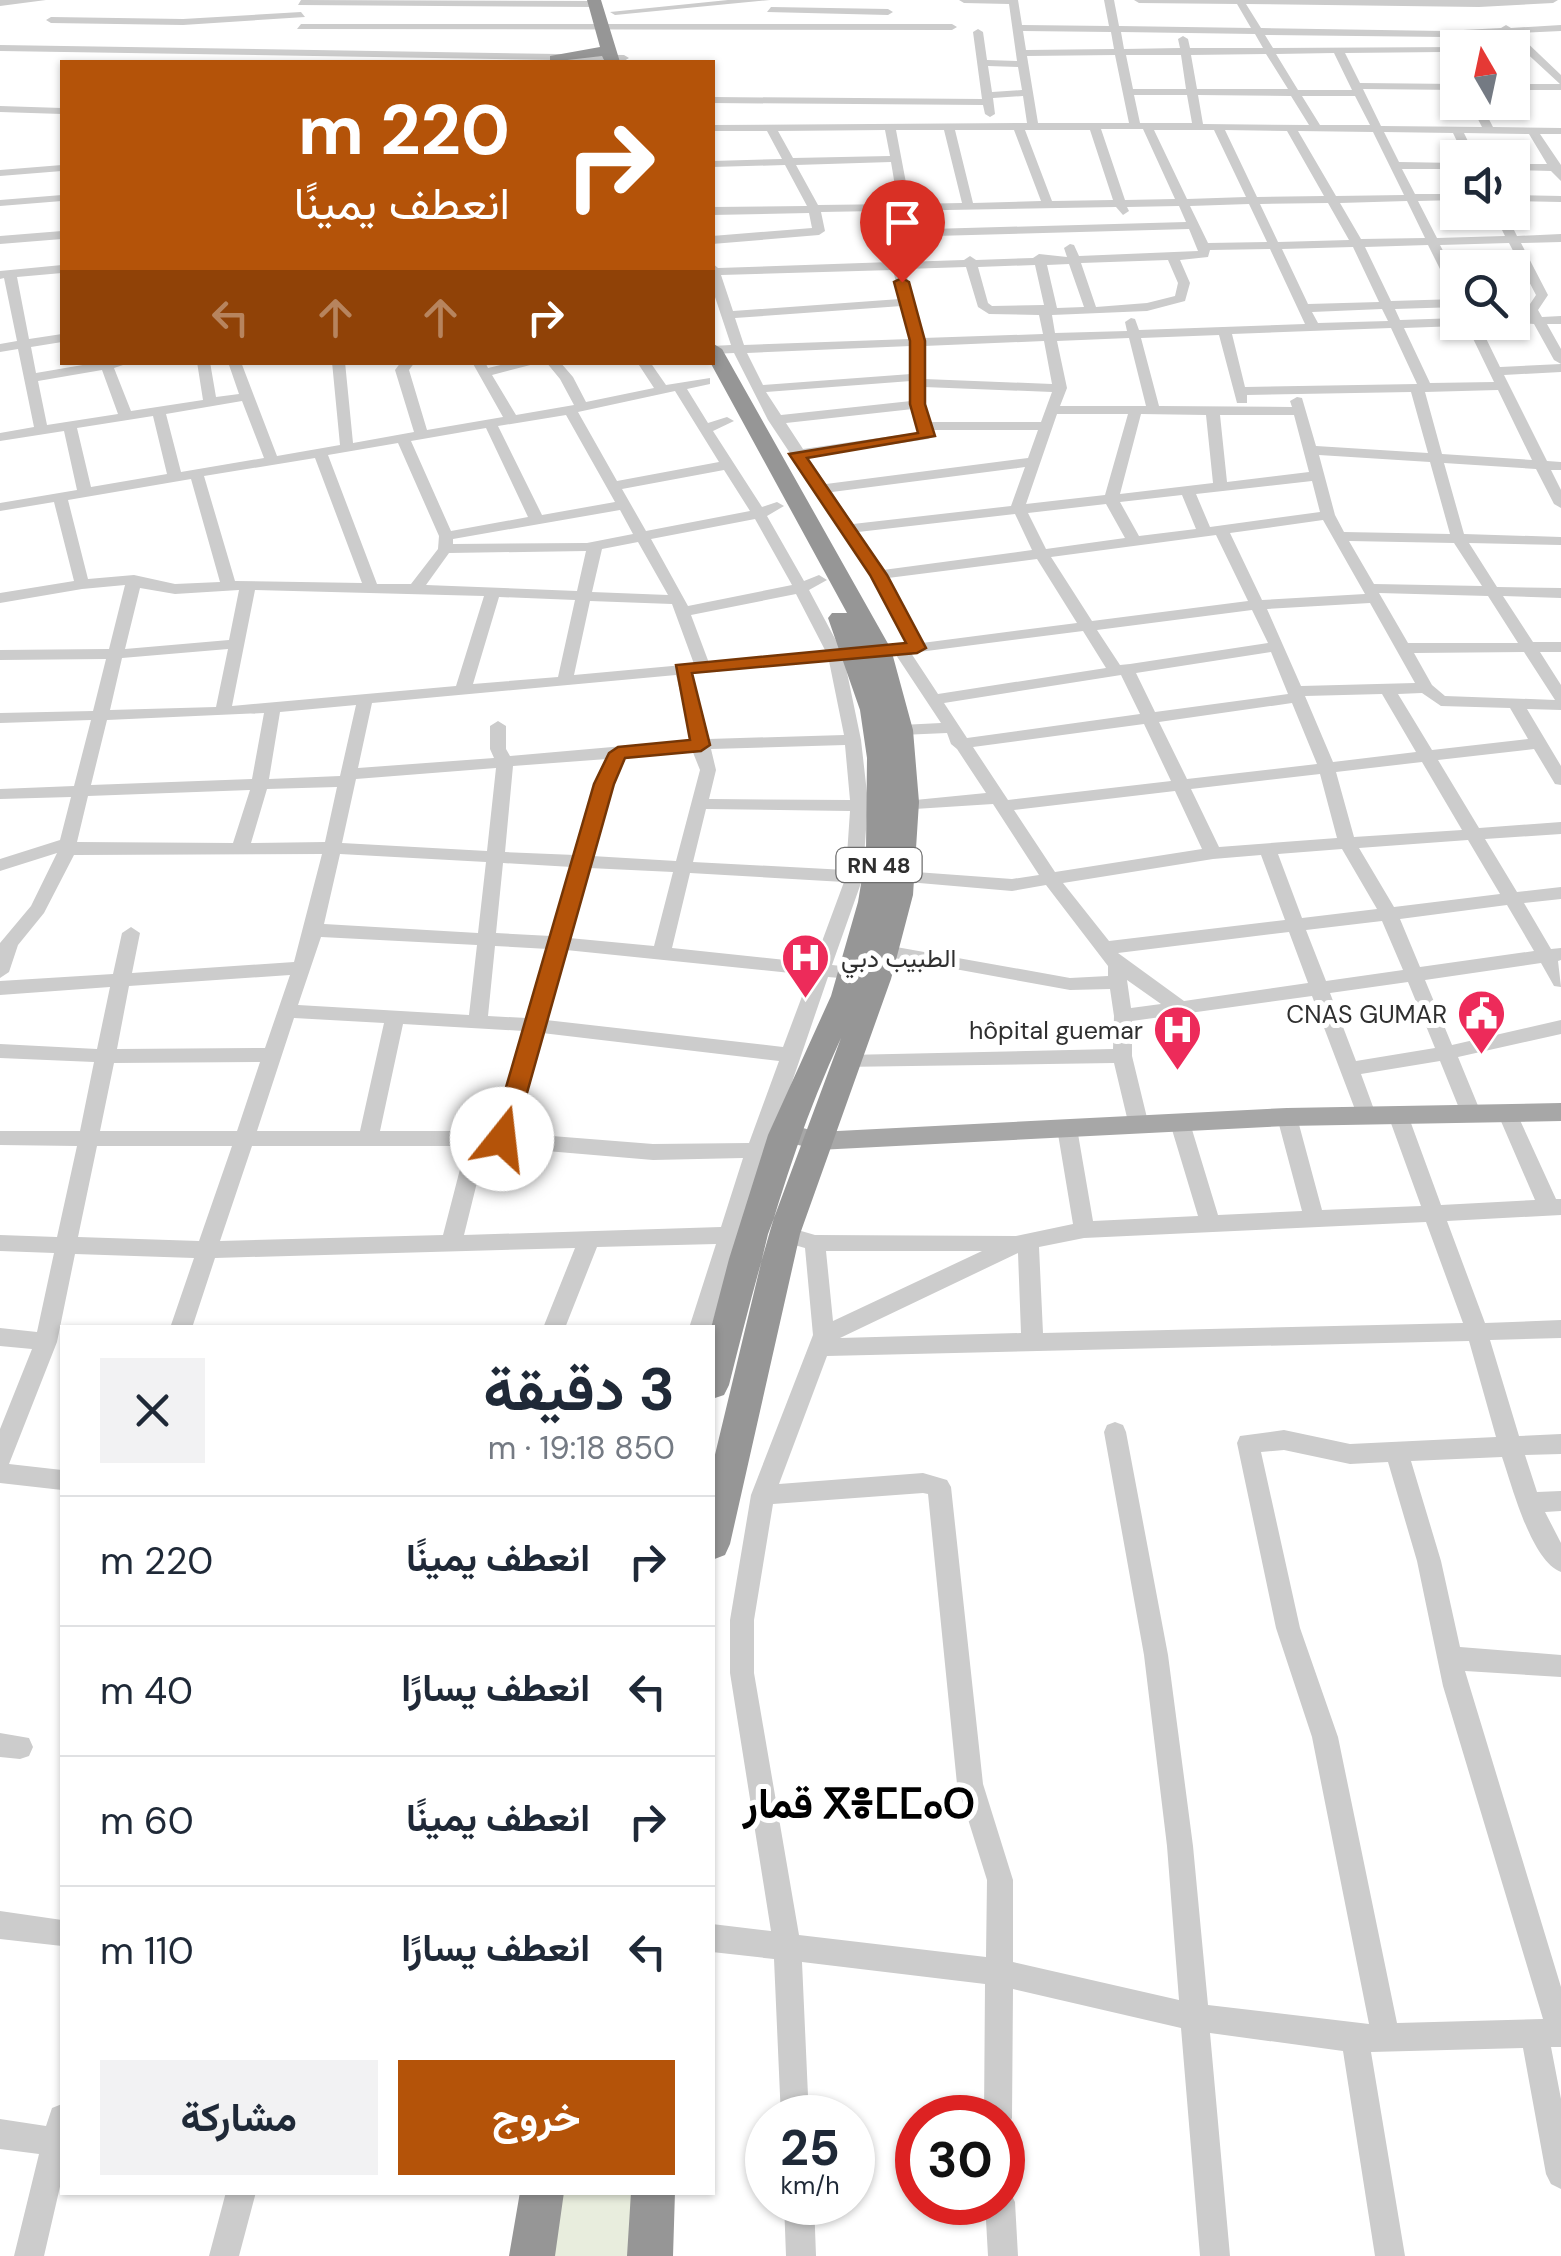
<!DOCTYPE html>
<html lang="ar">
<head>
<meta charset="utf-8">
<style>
	body { margin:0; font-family:"DM Sans",Vazirmatn,"Noto Sans Tifinagh",sans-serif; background:#f2f2f3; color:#1f2937; direction:rtl; height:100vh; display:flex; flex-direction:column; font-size:38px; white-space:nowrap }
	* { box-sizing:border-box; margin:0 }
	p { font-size:32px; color:#747a83 }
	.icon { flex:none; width:55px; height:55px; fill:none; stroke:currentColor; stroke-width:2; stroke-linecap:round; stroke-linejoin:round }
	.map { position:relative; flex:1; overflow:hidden; direction:ltr }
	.side { position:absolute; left:60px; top:1325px; width:655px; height:870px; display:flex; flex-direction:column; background:#fff; border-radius:0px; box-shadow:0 2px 8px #0004; direction:rtl }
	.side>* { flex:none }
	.banner { position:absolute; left:60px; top:60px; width:655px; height:305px; border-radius:0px; box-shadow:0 2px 8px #0004; direction:rtl; background:#b45309; color:#fff; overflow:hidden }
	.needle { width:65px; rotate:351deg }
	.fabs { position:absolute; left:1440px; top:30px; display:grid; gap:20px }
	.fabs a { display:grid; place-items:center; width:90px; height:90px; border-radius:0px; background:#fff; box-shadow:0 2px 8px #0004; font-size:50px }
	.speed { position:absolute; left:745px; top:2095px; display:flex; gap:20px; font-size:50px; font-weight:700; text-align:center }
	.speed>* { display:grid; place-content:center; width:130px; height:130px; border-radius:50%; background:#fff; box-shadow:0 2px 8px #0004; line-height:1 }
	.speed small { font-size:25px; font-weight:400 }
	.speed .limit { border:15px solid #d22; background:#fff; color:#111 }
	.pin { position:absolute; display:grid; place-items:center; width:85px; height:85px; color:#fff; margin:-102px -42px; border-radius:50% 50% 50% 0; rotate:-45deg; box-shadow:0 0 10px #0007 }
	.pin .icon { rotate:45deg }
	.me { position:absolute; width:110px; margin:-55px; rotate:16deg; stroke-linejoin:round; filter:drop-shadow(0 0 8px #0008) }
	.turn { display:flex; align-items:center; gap:35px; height:210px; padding:0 40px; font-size:45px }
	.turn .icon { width:130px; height:130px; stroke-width:2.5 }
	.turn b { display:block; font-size:70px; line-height:85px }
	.lanes { display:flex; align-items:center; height:95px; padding:0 40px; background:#0003; justify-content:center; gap:50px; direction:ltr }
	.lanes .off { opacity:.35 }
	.round { display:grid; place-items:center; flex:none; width:105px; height:105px; border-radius:0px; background:#f2f2f3 }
	.summary { display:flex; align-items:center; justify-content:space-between; height:170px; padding:0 40px }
	h1 { font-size:60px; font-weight:700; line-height:75px }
	.action { display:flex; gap:20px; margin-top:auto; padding:20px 40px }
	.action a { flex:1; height:115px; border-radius:0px; background:#b45309; color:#fff; font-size:40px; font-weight:700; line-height:115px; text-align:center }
	.action a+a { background:#f2f2f3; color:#1f2937 }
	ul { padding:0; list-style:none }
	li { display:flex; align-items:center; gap:30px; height:130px; padding:0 40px; border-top:2px solid #e0e1e3 }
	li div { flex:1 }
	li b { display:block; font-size:38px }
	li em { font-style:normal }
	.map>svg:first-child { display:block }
</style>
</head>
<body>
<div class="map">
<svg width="1561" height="2256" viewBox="0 0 1561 2256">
	<rect width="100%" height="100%" fill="#fff"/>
	<path fill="#e8eddd" d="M549,2193H635L632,2256H543Z"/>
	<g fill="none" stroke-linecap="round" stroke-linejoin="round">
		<path fill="#ccc" fill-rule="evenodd" d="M0,0H46L0,6Z
			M301,0L595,1L600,4L595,7L298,5Z
			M728,0H770L615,15L610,12Z
			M959,0H1018L1022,25L1109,26L1104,0H1114L1119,26L1251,28L1237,4L1139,3L1134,0H1558L1553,3L1479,7L1246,4L1261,28L1444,31L1501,28L1506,25L1511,28L1561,25V31L1517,33L1561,75V90H1512V84H1560L1506,34L1444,37L1265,35L1273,48L1462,47L1458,48V52H1452L1458,62V75L1442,52L1345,53L1360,83L1458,84V90L1363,89L1381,126L1482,127L1469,102H1480L1493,127L1561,128V134H1540L1561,165V181L1551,171L1512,170V164H1547L1529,134L1464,133L1476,158H1465L1453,133L1384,132L1399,162L1458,163V169H1402L1415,194H1458V200L1418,201L1437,238L1505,236L1493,212H1505L1517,236L1561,234V242L1521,243L1548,295L1538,310L1542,317L1561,316V324H1547L1561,349V364L1554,360L1534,324L1507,322H1512V317H1530L1526,310L1536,295L1509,243L1440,245L1458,279V297L1452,293L1428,245L1365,247L1391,301L1458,299V307L1395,309L1400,320L1458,318V322H1464L1458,326L1404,328L1430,383L1494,382L1465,322H1478L1500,367L1561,364V372L1504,375L1547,461L1561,462V470H1551L1561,490V508L1554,504L1536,469L1444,463L1464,534L1561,537V545L1469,543L1497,587L1561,588V598L1503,596L1533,642H1561V652H1540L1561,685V710L1527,709L1561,766V785L1555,784L1534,749L1438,760L1479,828L1561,822V834L1485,839L1517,892L1561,887V899L1524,903L1551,949L1561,948V960L1558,961L1561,987L1554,986L1541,963L1425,980L1452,1045L1561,1020V1034L1458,1057L1481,1113L1471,1120L1461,1113L1440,1061L1361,1074L1376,1115L1366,1122L1359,1120L1312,996L1132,1021V1056L1149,1126L1139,1133L1129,1126L1114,1063L840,1067L837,1062L847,1055L1113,1049L1114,1016L1110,989L1070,990L878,955L876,951L885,945L1070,978L1108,976V966L1046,885L1012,891L896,881L893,877L896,873L902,871L1012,879L1039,875L993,804L899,810L896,806L905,801L986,793L957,749L951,744L947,733L901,735L893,730L901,725L941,723L896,655H857L844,658L861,740L868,802L863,871L873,877L870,881L861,883L832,965L859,968L861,973L852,979L828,977L742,1228L747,1235L744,1241L737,1243L711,1328H689L716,1244L597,1247L565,1328H543L575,1248L215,1258L192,1328H170L194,1258L75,1254L57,1342L9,1464L62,1470V1490L0,1483V1429L32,1349L0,1346V1328L37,1332L54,1253L0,1251V1235L57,1237L77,1146L0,1145V1131H80L94,1062L0,1058V1044L97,1049L110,987L0,995V981L113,974L122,933L131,927L140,933L132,973L294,962L322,854L74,855L44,913L18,945L9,972L0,978V943L31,906L57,853L0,871V859L60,840L71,797L0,799V789L74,786L91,720L0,723V713L93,711L106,659L0,660V650L109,649L125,585L82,589L0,603V593L74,581L54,502L0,511V503L77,490L64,431L0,441V433L34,427L18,349L0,352V344L17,341L4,278L0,279V271L62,265V273L17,277L29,339L62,334V342L31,347L36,373L100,362H132L114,368L131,411L203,400L197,362H210L216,397L239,394L228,362H241L277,456L340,445L332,362H345L353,443L414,432L395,370L401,362H415L409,370L427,430L503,417L472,362H485L488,368L513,362H542L492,375L516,415L574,405L560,379L546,362H560L573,377L586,402L654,388L637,362H650L666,385L710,378V384L687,389L708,423L727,417L734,421L713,431L762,507L777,502L784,506L767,516L804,581L819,575L827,580L809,590L841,650L856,645L908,644L871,575L768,420L734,353L712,354V346L731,345L712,288V263L718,268L891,262L878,211L821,212L825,231L819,235L712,244V236L812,228L809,213L712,215V207L807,206L785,165L712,167V161L782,159L767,131H712V125L1027,123L1023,96L993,98L995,114L990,117L985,114L983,105L712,103V97L982,99L973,32L978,29L983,32L987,60L1017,61L1009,4L964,3ZM1023,31L1111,32L1114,49L1026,50ZM1121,32L1255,34L1263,48H1190L1188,39L1183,36L1178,39L1180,48L1124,49ZM1334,53L1352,90H1298L1276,54ZM1266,54L1288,89H1197L1191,55ZM1115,55L1129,123H1038L1027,56ZM1126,55H1181L1186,89H1133ZM988,66L1018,67L1022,90L992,92ZM1134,95H1187L1192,123H1140ZM1198,95L1291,96L1309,125L1203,124ZM1302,96H1355L1370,125H1320ZM1101,129H1143L1175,199L1125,200ZM885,130L890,156L793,158L778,131ZM896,130H944L962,203L910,204ZM955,130H1014L1041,201L973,203ZM1025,130H1090L1113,200L1052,201ZM1154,130H1214L1246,197L1187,199ZM1225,130L1287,131L1324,196L1257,197ZM1298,131L1373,132L1404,195L1336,196ZM891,162L898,204L818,205L796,165ZM1407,201L1425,238L1361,239L1340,203ZM1328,203L1349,240L1278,242L1260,204ZM1249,204L1267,242L1208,243L1190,206ZM1179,206L1186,222L895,230L890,211L1116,207L1123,215L1129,211L1127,207ZM1189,229L1198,251L1079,256L1074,245L1070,244L1064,248L1067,257L1039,254L1033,258L976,260L970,256L964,260L903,262L897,237ZM1353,247L1379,302L1308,304L1282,249ZM1270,249L1305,324L1139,330L1135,319L1131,318L1125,322L1127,331L1055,333L1052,315L1147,311L1185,301L1190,283L1180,260L1208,257L1210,250ZM1168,260L1178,283L1175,296L1147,303L1096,307L1081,263ZM1069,264L1084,307L1057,308L1047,265ZM1035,265L1044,305L992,306L988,303L978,267ZM966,267L978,307L989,314L1039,315L1043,334L923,338L905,269ZM893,270L900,299L733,311L721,275ZM902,306L910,339L744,345L735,318ZM1382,309L1388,321L1318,323L1312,312ZM1391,328L1417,384L1245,387L1232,334ZM1219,335L1237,403H1247V395L1411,392L1428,453L1316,446L1302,398L1297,397L1290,401L1292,407L1159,406L1141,338ZM1129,338L1146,406H1060L1067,388L1057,341ZM1044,341L1052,384L924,379V346ZM911,346V374L763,385L747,353ZM102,370L118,414L47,425L38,381ZM911,381V401L781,415L766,392ZM924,387L1052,392L1041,422H931L925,404ZM1498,390L1532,460L1442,454L1425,392ZM675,391L719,462L617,481L578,412ZM242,401L264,458L181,472L166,414ZM913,409L920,432L803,449L786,423ZM1057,414H1128L1105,495L1026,504ZM1141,414L1206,415L1213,483L1120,494ZM566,415L615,502L542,515L498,426ZM1220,415H1294L1309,472L1227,482ZM153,416L167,474L91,487L77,428ZM486,428L528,517L451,531L411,441ZM933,430H1038L1028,458L826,484L808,457L928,439L935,435ZM398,443L439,536L438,549L411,584H377L328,455ZM1319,455L1430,462L1450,534L1344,532L1335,515ZM315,458L362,583L235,581L204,476ZM1025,467L1011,506L853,524L832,492ZM724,470L750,511L646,531L622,489ZM191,479L220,582L175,584L134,575L88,579L68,500ZM1312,481L1320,512L1210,527L1196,494ZM1182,495L1196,529L1139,536L1120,502ZM1106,504L1125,538L1046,549L1028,513ZM620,510L633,534L587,543L453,544V539ZM1015,514L1032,550L883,570L858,532ZM755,519L792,585L688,606L651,539ZM1323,520L1365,594L1262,600L1230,533ZM1216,535L1248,601L1092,621L1051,557ZM1349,541L1454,543L1482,586L1374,584ZM638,542L668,595L592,592L602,549ZM586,551L577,591L426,585L449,553ZM1037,559L1077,623L922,643L888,578ZM140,588L175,594L239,590L229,640L125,649ZM255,590L484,596L456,686L232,706ZM1379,593L1488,596L1518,643H1408ZM796,594L826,652L709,663L691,615ZM499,597L575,600L558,677L473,684ZM590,601L672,604L694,664L574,675ZM1370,603L1415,683L1301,686L1267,609ZM1252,610L1268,643L1130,664L1120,665L1097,630ZM1083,631L1106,668L938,694L911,653ZM228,649L216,707L110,710L122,658ZM1271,652L1288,694L1155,712L1136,673ZM1524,652L1555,700L1445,696L1432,685L1414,653ZM829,661L844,735L708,739L691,674ZM676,675L692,740L510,756L506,749V726L498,721L490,726V749L494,758L358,768L372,703ZM1121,675L1140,714L967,738L944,703ZM1422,693L1441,706L1510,708L1528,739L1432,750L1398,694ZM1382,694L1416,752L1333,762L1305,696ZM1292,703L1317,764L1187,779L1159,722ZM356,705L340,776L269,779L280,712ZM264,713L252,779L91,785L107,720ZM1144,724L1171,781L1008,800L973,747ZM845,745L850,800L709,799L716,770L711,749ZM692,750L700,770L676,861L592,856L612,785L624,757ZM607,759L596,785L575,855L505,852L513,766ZM1422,762L1462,830L1354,837L1336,772ZM496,768L487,851L342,843L356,779ZM1320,774L1337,838L1219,847L1191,789ZM337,787L325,842L251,843L267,789ZM250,790L233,843L77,842L88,796ZM1175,791L1202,849L1055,872L1014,810ZM706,809L850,811L846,870L693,862ZM1468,840L1500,894L1394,907L1359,848ZM1342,849L1377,909L1302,918L1278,854ZM340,854L486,862L478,933L324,924ZM1261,855L1285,920L1109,941L1063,883L1213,859ZM503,863L572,867L551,936L496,933ZM589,868L673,872L654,946L569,938ZM690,873L844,882L814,963L672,948ZM1507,905L1534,951L1420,967L1400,919ZM1382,921L1403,970L1326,981L1306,930ZM1289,932L1308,983L1184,1001L1118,953ZM321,937L477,945L469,1015L298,1005ZM495,946L548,949L527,1018L488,1016ZM566,950L810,975L783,1047L546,1020ZM290,975L265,1048L117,1049L129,986ZM1127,980L1161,1004L1131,1008ZM1408,982L1435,1048L1356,1061L1330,993ZM294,1018L384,1023L360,1131H257ZM403,1024L524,1031L494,1131H380ZM542,1033L779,1061L749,1143L653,1144L514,1133ZM260,1062L237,1131H100L114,1063ZM97,1146H232L199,1241L78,1237ZM252,1146H466L443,1235L220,1241ZM486,1146L653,1160L743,1158L721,1227L464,1235Z
			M771,7L888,9L893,12L888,15L767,12Z
			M301,12L305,17L183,25L51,23L46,20L51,17L183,19Z
			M301,24H952L957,27L952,30L297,29Z
			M0,45L624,55L629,58L624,61L0,51Z
			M0,106L62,108V114L0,112Z
			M62,165V171L0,176V170Z
			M62,195V201L0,206V200Z
			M1512,195L1561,196V202L1512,201Z
			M62,231V239L0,244V236Z
			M1507,1105L1514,1107L1556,1199H1561V1215L1447,1221L1485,1323L1561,1320V1338L1490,1340L1519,1436L1561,1434V1454L1525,1455L1537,1492L1561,1491V1511L1545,1512L1561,1543V1572C1531,1561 1512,1485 1502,1457L1411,1461L1441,1561L1460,1647L1561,1655V1677L1465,1671L1561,1987V2047H1551L1561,2099V2189L1551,2184L1546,2174L1523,2048L1371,2052L1405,2256H1375L1343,2051L1210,2033L1230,2256H1200L1181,2028L1013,1989L1012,2118L1008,2128L1002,2131V2118H984L985,1984L802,1962L809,2118H781L774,1959L712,1952V1924L771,1931L730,1673V1620L751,1495L813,1335L805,1248L777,1240L774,1234L777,1228L784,1226L815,1235L1016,1236L1073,1224L1057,1128L1067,1121L1077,1128L1093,1221L1198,1216L1170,1123L1180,1116L1190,1123L1218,1215L1302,1211L1277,1117L1287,1110L1297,1117L1322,1210L1421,1206L1388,1115L1398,1108L1408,1115L1441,1205L1535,1200L1497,1112ZM1426,1222L1463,1323L1043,1333L1039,1247L1084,1238ZM826,1251H982L833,1321ZM1018,1253L1021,1333L840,1338ZM1469,1341L1496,1437L1350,1444L1284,1430L1240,1436L1237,1443L1276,1628L1312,1737L1369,2024L1208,2005L1193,1846L1168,1655L1126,1432L1123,1425L1115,1422L1107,1425L1104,1432L1144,1655L1167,1846L1179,2000L1013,1962V1880L983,1784L951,1487L947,1480L923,1473L779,1484L827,1356ZM1284,1450L1350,1464L1388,1462L1417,1561L1443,1686L1543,2019L1397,2023L1338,1737L1300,1628L1261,1452ZM923,1493L928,1494L957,1784L987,1880L986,1957L799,1935L754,1673V1620L773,1504Z
			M0,1733L29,1738L33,1747L29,1756L20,1759L0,1757Z
			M0,1911L62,1920V1946L0,1939Z
			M62,2104V2178L44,2256H14L39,2154L0,2149V2119L46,2126L52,2108Z
			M1002,2188L1010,2192L1015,2202L1018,2256H988L985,2202H1002Z
			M226,2192H256L239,2256H209Z
			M784,2202H814L816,2256H786Z"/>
		<path fill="#a7a7a7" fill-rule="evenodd" d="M1561,1103V1121L1287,1126L818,1150L775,1139L771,1132L784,1123L818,1132L1287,1108Z"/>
		<path fill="#969696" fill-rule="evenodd" d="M587,0H601L620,62H605L602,56L550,62V56L600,47Z
			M712,343L722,349L891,649L913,730L919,802L913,895L891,979L800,1234L730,1544L725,1555L712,1560V1467L768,1234L841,1038C789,1150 759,1266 729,1385L724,1395L712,1399L711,1328L729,1259L768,1135L831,996L858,902L866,854L867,758L860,710L828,618L832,613H847L710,362Z
			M520,2192H564L555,2256H509Z
			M631,2192H675L673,2256H627Z"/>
	</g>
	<path fill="#b45309" stroke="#753606" stroke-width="2.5" d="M902,278L909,282L925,341V404L935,436L807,458L887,575L926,648L917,653L692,673L710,745L701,751L625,758L614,784L514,1139L510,1145H494L491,1139L594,784L609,753L618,747L690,740L676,665L906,643L870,575L789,454L918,433L910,404V341L894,282Z"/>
	<defs>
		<symbol id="hospital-pin" viewBox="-11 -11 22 30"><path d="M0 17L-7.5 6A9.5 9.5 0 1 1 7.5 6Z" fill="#ed2b5a" stroke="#fff"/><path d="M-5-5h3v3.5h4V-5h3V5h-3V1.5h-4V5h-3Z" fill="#fff"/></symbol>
		<symbol id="civic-pin" viewBox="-11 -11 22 30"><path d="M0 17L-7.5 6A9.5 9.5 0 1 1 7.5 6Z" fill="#ed2b5a" stroke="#fff"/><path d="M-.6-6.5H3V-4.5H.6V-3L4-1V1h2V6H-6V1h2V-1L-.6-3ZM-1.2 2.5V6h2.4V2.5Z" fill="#fff"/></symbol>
	</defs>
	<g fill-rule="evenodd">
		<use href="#hospital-pin" x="778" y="930" width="55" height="75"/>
		<use href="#civic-pin" x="1454" y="986" width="55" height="75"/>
		<use href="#hospital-pin" x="1150" y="1002" width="55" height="75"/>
	</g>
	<g text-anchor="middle" stroke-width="10" stroke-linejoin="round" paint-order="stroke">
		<rect fill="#fff" stroke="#6d6d6d" stroke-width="2.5" x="836.5" y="848" width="85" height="34" rx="8"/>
		<g font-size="22" font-weight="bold" fill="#2f2f2f">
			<text x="879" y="873">RN 48</text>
		</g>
		<g font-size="25" fill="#2f2f2f" stroke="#fff" text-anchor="end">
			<text x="841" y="967" text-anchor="start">الطبيب دبي</text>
			<text x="1447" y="1023">CNAS GUMAR</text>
			<text x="1143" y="1039">hôpital guemar</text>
		</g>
		<g font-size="42" font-weight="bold" fill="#000" stroke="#fff">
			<text x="859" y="1818">قمار ⴳⴻⵎⵎⴰⵔ</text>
		</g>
	</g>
</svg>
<div class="fabs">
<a><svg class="needle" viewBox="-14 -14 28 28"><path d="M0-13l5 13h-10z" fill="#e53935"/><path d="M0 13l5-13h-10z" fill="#747a83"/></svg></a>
<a><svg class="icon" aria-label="sound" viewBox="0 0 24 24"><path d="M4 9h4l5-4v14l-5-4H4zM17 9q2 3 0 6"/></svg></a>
<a><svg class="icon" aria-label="search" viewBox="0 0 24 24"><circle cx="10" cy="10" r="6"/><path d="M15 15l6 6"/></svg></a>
</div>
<div class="speed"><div>25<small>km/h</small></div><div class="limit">30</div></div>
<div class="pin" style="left:902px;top:282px;background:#d93025"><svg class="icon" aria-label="arrive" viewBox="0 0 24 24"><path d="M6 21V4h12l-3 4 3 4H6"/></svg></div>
<svg class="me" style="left:502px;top:1139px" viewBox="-20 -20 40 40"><circle r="19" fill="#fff"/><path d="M0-13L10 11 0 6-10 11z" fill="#b45309"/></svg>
<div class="banner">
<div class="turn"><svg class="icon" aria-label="right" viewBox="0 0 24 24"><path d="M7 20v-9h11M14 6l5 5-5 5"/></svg><div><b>220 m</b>انعطف يمينًا</div></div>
<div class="lanes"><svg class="icon off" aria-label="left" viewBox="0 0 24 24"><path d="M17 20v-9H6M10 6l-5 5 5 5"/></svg><svg class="icon off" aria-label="ahead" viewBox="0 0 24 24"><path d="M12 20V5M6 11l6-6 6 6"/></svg><svg class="icon off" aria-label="ahead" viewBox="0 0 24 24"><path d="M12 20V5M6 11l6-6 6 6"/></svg><svg class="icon" aria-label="right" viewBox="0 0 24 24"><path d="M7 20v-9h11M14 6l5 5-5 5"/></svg></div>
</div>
<section class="side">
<div class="summary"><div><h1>3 دقيقة</h1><p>850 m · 19:18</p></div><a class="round"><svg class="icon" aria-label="close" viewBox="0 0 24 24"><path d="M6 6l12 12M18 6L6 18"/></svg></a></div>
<ul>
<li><svg class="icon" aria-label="right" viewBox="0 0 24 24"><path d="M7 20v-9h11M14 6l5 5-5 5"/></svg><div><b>انعطف يمينًا</b></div><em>220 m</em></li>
<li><svg class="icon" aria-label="left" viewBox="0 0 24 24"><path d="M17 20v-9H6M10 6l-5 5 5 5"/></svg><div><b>انعطف يسارًا</b></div><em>40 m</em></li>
<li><svg class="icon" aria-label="right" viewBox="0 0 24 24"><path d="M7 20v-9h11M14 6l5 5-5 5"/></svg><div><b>انعطف يمينًا</b></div><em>60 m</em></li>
<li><svg class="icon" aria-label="left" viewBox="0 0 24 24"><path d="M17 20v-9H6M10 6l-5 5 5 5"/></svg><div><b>انعطف يسارًا</b></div><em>110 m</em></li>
</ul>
<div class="action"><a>خروج</a><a>مشاركة</a></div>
</section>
</div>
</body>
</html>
